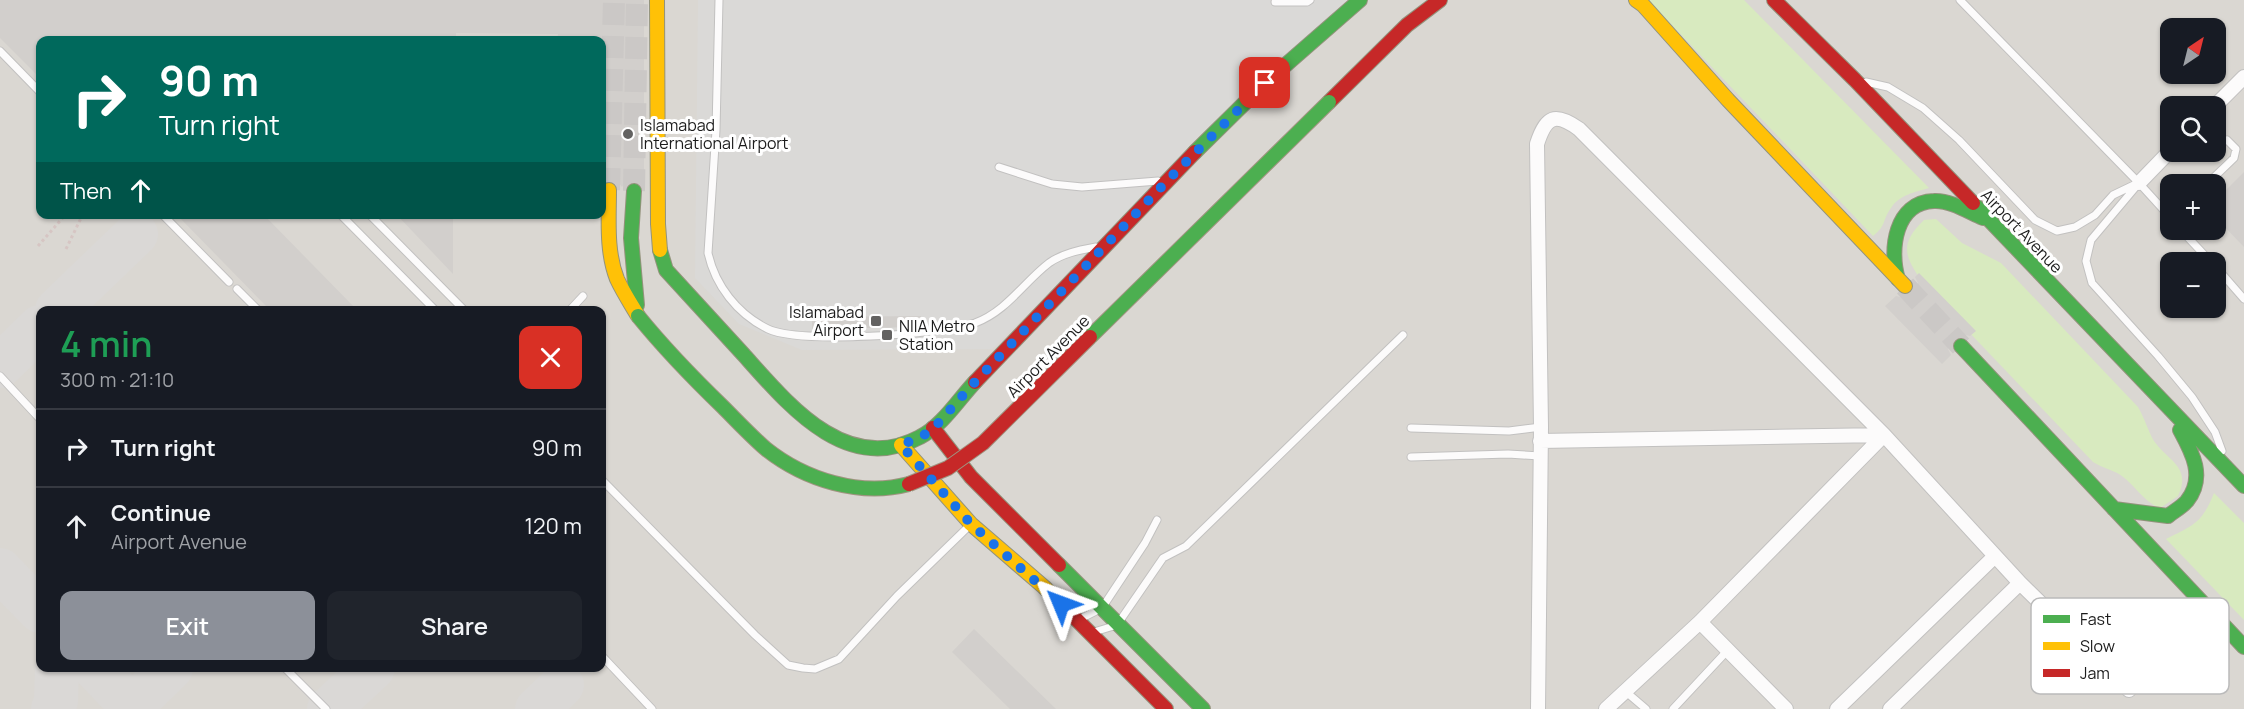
<!DOCTYPE html>
<html lang="en">
<head>
<meta charset="utf-8">
<style>
	body { margin:0; font-family:Manrope,sans-serif; background:#20242c; color:#f1f3f6; height:100vh; display:flex; flex-direction:column; font-size:22px; white-space:nowrap }
	* { box-sizing:border-box; margin:0 }
	p { font-size:20px; color:#9ea1a6 }
	.icon { flex:none; width:33px; height:33px; fill:none; stroke:currentColor; stroke-width:2; stroke-linecap:round; stroke-linejoin:round }
	.map { position:relative; flex:1; overflow:hidden }
	.drawer { position:absolute; left:36px; top:306px; width:570px; height:366px; display:flex; flex-direction:column; background:#171b24; border-radius:12px; box-shadow:0 2px 4px #0004 }
	.drawer>* { flex:none }
	.guide { position:absolute; left:36px; top:36px; width:570px; height:183px; border-radius:12px; box-shadow:0 2px 4px #0004; background:#00695c; color:#fff; overflow:hidden }
	.needle { width:39px; rotate:35deg }
	.fabs { position:absolute; left:2160px; top:18px; display:grid; gap:12px }
	.fabs a { display:grid; place-items:center; width:66px; height:66px; border-radius:12px; background:#171b24; box-shadow:0 2px 4px #0004; font-size:30px }
	.pin { position:absolute; display:grid; place-items:center; width:51px; height:51px; color:#fff; margin:-26px; border-radius:12px; box-shadow:0 3px 9px #0006 }
	.me { position:absolute; width:66px; margin:-33px; rotate:314deg; stroke-linejoin:round; filter:drop-shadow(0 0 4px #0008) }
	.turn { display:flex; align-items:center; gap:21px; height:126px; padding:0 24px; font-size:27px }
	.turn .icon { width:78px; height:78px; stroke-width:2.5 }
	.turn b { display:block; font-size:42px; line-height:51px }
	.then { display:flex; align-items:center; height:57px; padding:0 24px; background:#0003; gap:12px; font-size:22px }
	.round { display:grid; place-items:center; flex:none; width:63px; height:63px; border-radius:12px; background:#20242c }
	.summary { display:flex; align-items:center; justify-content:space-between; height:102px; padding:0 24px }
	h1 { font-size:36px; font-weight:600; line-height:45px; color:#1e9e55 }
	.action { display:flex; gap:12px; margin-top:auto; padding:12px 24px }
	.action a { flex:1; height:69px; border-radius:12px; background:#8c9099; color:#fff; font-size:24px; font-weight:600; line-height:69px; text-align:center }
	.action a+a { background:#20242c; color:#f1f3f6 }
	ul { padding:0; list-style:none }
	li { display:flex; align-items:center; gap:18px; height:78px; padding:0 24px; border-top:2px solid #363941 }
	li div { flex:1 }
	li b { display:block; font-size:22px }
	li em { font-style:normal }
	.map>svg:first-child { display:block }
</style>
</head>
<body>
<div class="map">
<svg width="2244" height="709" viewBox="0 0 2244 709">
	<rect width="100%" height="100%" fill="#eae7e4"/>
	<path fill="#dad7d2" fill-rule="evenodd" d="M0,0H2244V709H0ZM2170,28H2216V74H2170ZM40,40H602V214H40ZM2170,106H2216V152H2170ZM2170,184H2216V230H2170ZM2170,262H2216V308H2170ZM40,310H602V668H40Z"/>
	<path fill="#d8eabf" d="M1648,0H1744L1929,188C1915,192 1899,195 1891,208C1882,220 1887,225 1873,236Z
		M1936,219L1962,243L2001,263L2138,407C2144,417 2149,433 2154,441C2168,461 2192,467 2178,496L2160,508C2141,500 2135,484 2119,474C2112,470 2101,467 2093,462L1925,286C1906,258 1897,246 1924,220Z
		M2214,493L2244,523V620L2166,539C2194,525 2202,523 2214,493Z"/>
	<path fill="#dad9d7" d="M698,0H1351L992,349L802,350L739,324L695,278Z"/>
	<g fill="none" stroke-linecap="round" stroke-linejoin="round">
		<path stroke="#dad8d6" stroke-width="44" d="M57,310L136,234
			M0,366L40,327
			M0,570L40,611
			M95,668L134,709
			M132,706L171,668
			M53,709L56,701L57,668
			M329,709L373,668
			M537,709L562,685"/>
	</g>
	<path fill="#d2cfcc" d="M0,0H644V183L634,178L628,179L622,187L615,178L609,177L602,179V40H557L558,34L456,33V40H40V78L0,38Z
		M2244,172V247L2216,218V200Z
		M176,214H263L357,310H270Z
		M396,214H453V274Z
		M1919,273L1976,331L1970,336L1958,333L1951,337L1948,349L1951,355L1942,364L1885,306L1896,296L1908,299L1915,295L1918,283L1915,277Z
		M921,316V327L812,329V317Z
		M974,629L1056,709H1010L952,652Z"/>
	<g fill="none" stroke-linecap="round" stroke-linejoin="round">
		<path stroke="#cbc8c6" stroke-width="22" stroke-dasharray="22 11" stroke-linecap="butt" d="M609,190L614,0
			M634,191L637,0
			M1905,286L1961,346"/>
		<defs>
			<path id="lane" d="M719,0L716,130L708,253C715,285 737,314 768,329C800,344 940,335 975,323C1007,311 1024,282 1049,263C1063,253 1080,250 1096,247
				M1960,0L2139,183L2170,217
				M1275,2H1307L1310,0
				M0,51L40,92
				M1866,82L1888,87L1923,108L1959,140L2035,220L2057,231L2075,227L2095,215L2113,195L2138,183
				M999,167L1052,184L1082,187L1158,181
				M2139,183L2091,240L2086,261L2092,283L2158,356L2192,397L2215,432L2222,451
				M2207,184L2234,158L2236,149L2227,140
				M162,214L229,282
				M340,214L435,310
				M369,214L464,310
				M2181,230L2211,262
				M2216,267L2244,299
				M237,289L258,310
				M570,310L583,296
				M0,376L40,419
				M1411,428L1509,431L1541,427
				M1411,457L1508,454L1540,456
				M602,480L755,635L788,665L803,668L815,669L839,659L897,596L969,526
				M1080,619L1102,608L1145,543L1157,520
				M1094,632L1117,625L1163,558L1186,546L1403,335
				M602,656L652,709
				M285,668L326,709
				M1625,691L1646,709
				M1673,709L1728,650"/>
			<path id="street" d="M2215,106L2244,77
				M2139,183L2170,151
				M1540,441L1884,435
				M1700,622L1786,709
				M1538,709L1541,427L1537,144C1546,116 1555,112 1579,129L1884,435L2020,583L2129,690
				M1606,709L1700,622L1884,435
				M1837,709L1995,556
				M1890,709L2020,583"/>
			<path id="fast" d="M1195,152L1265,83L1360,0
				M634,191L631,238L637,305
				M1973,203L2244,486
				M660,250L666,270C692,298 717,326 743,354C787,403 846,477 920,437C942,426 958,400 975,382
				M1898,279C1889,250 1895,202 1934,201C1950,200 1969,212 1983,218
				M1961,346L2244,647
				M2114,509L2168,516C2174,511 2182,507 2187,501C2206,477 2192,452 2180,430
				M1059,565L1203,709"/>
			<path id="slow" d="M657,0L658,224L660,250
				M1636,0L1643,5L1728,100L1905,286
				M609,190C609,219 606,251 617,279C623,292 631,304 638,316
				M901,445L971,524L1044,587L1071,614"/>
			<path id="jam" d="M1774,0L1855,80L1973,203
				M1329,102L1407,25L1440,0
				M975,382L1195,152
				M933,428L971,477L1059,565
				M1071,614L1166,709"/>
		</defs>
		<use href="#lane" stroke="#c2c1c0" stroke-width="9"/>
		<use href="#street" stroke="#c2c1c0" stroke-width="16"/>
		<use href="#fast" stroke="#93937c" stroke-width="16"/>
		<use href="#slow" stroke="#93937c" stroke-width="16"/>
		<use href="#jam" stroke="#93937c" stroke-width="16"/>
		<path stroke="#d6c5c3" stroke-width="3" stroke-dasharray="3 3" stroke-linecap="butt" d="M38,246L66,214
			M66,249L83,214
			M204,310L207,308"/>
		<use href="#lane" stroke="#fcfbfb" stroke-width="7"/>
		<use href="#street" stroke="#fcfbfb" stroke-width="14"/>
		<use href="#fast" stroke="#4caf50" stroke-width="14"/>
		<use href="#slow" stroke="#ffc107" stroke-width="14"/>
		<use href="#jam" stroke="#c62828" stroke-width="14"/>
		<defs>
			<path id="fast-bridge" d="M638,316C664,348 693,378 723,407C737,421 751,436 766,449C805,480 860,497 909,484
				M1090,337L1329,102"/>
			<path id="jam-bridge" d="M909,484L948,468L983,443L1090,337"/>
		</defs>
		<use href="#fast-bridge" stroke="#a09480" stroke-width="16" stroke-linecap="butt"/>
		<use href="#jam-bridge" stroke="#a09480" stroke-width="16" stroke-linecap="butt"/>
		<use href="#fast-bridge" stroke="#4caf50" stroke-width="14"/>
		<use href="#jam-bridge" stroke="#c62828" stroke-width="14"/>
	</g>
	<g fill="none" stroke-linecap="round" stroke-linejoin="round">
		<path stroke="#1a73e8" stroke-width="10" stroke-dasharray="0 18" d="M1061,604L971,524L901,445L921,437L933,429L973,384L1167,181L1265,83"/>
	</g>
	<g fill="#636261" stroke="#fff" stroke-width="2">
		<circle cx="628" cy="134" r="6"/>
		<rect x="870" y="315" width="12" height="12" rx="3"/>
		<rect x="881" y="329" width="12" height="12" rx="3"/>
	</g>
	<g text-anchor="middle" stroke-width="6" stroke-linejoin="round" paint-order="stroke">
		<g font-size="16" fill="#1b1b1b" stroke="#fff" text-anchor="start">
			<text x="640" y="131">Islamabad<tspan x="640" dy="18">International Airport</tspan></text>
			<text x="864" y="318" text-anchor="end">Islamabad<tspan x="864" dy="18">Airport</tspan></text>
			<text x="899" y="332">NIIA Metro<tspan x="899" dy="18">Station</tspan></text>
		</g>
		<g font-size="16" fill="#1b1b1b" stroke="#fff">
			<text transform="translate(2022 231) rotate(46)" y="6">Airport Avenue</text>
			<text transform="translate(1048 356) rotate(-45)" y="6">Airport Avenue</text>
		</g>
	</g>
	<rect x="2031" y="598" width="198" height="96" rx="9" fill="#fff" stroke="#bbb" stroke-width="1.5"/>
	<rect x="2043" y="615" width="27" height="8" fill="#4caf50"/>
	<rect x="2043" y="642" width="27" height="8" fill="#ffc107"/>
	<rect x="2043" y="669" width="27" height="8" fill="#c62828"/>
	<g font-size="16" fill="#1b1b1b">
		<text x="2080" y="625">Fast</text>
		<text x="2080" y="652">Slow</text>
		<text x="2080" y="679">Jam</text>
	</g>
</svg>
<div class="fabs">
<a><svg class="needle" viewBox="-14 -14 28 28"><path d="M0-13l5 13h-10z" fill="#e53935"/><path d="M0 13l5-13h-10z" fill="#9ea1a6"/></svg></a>
<a><svg class="icon" aria-label="search" viewBox="0 0 24 24"><circle cx="10" cy="10" r="6"/><path d="M15 15l6 6"/></svg></a>
<a>+</a>
<a>−</a>
</div>
<div class="pin" style="left:1265px;top:83px;background:#d93025"><svg class="icon" aria-label="arrive" viewBox="0 0 24 24"><path d="M6 21V4h12l-3 4 3 4H6"/></svg></div>
<svg class="me" style="left:1061px;top:604px" viewBox="-20 -20 40 40"><path d="M0-17L14 15 0 8-14 15z" fill="#1a73e8" stroke="#fff" stroke-width="4"/></svg>
<div class="guide">
<div class="turn"><svg class="icon" aria-label="right" viewBox="0 0 24 24"><path d="M7 20v-9h11M14 6l5 5-5 5"/></svg><div><b>90 m</b>Turn right</div></div>
<div class="then">Then<svg class="icon" aria-label="ahead" viewBox="0 0 24 24"><path d="M12 20V5M6 11l6-6 6 6"/></svg></div>
</div>
<section class="drawer">
<div class="summary"><div><h1>4 min</h1><p>300 m · 21:10</p></div><a class="round" style="background:#d93025;color:#fff"><svg class="icon" aria-label="close" viewBox="0 0 24 24"><path d="M6 6l12 12M18 6L6 18"/></svg></a></div>
<ul>
<li><svg class="icon" aria-label="right" viewBox="0 0 24 24"><path d="M7 20v-9h11M14 6l5 5-5 5"/></svg><div><b>Turn right</b></div><em>90 m</em></li>
<li><svg class="icon" aria-label="ahead" viewBox="0 0 24 24"><path d="M12 20V5M6 11l6-6 6 6"/></svg><div><b>Continue</b><p>Airport Avenue</p></div><em>120 m</em></li>
</ul>
<div class="action"><a>Exit</a><a>Share</a></div>
</section>
</div>
</body>
</html>
